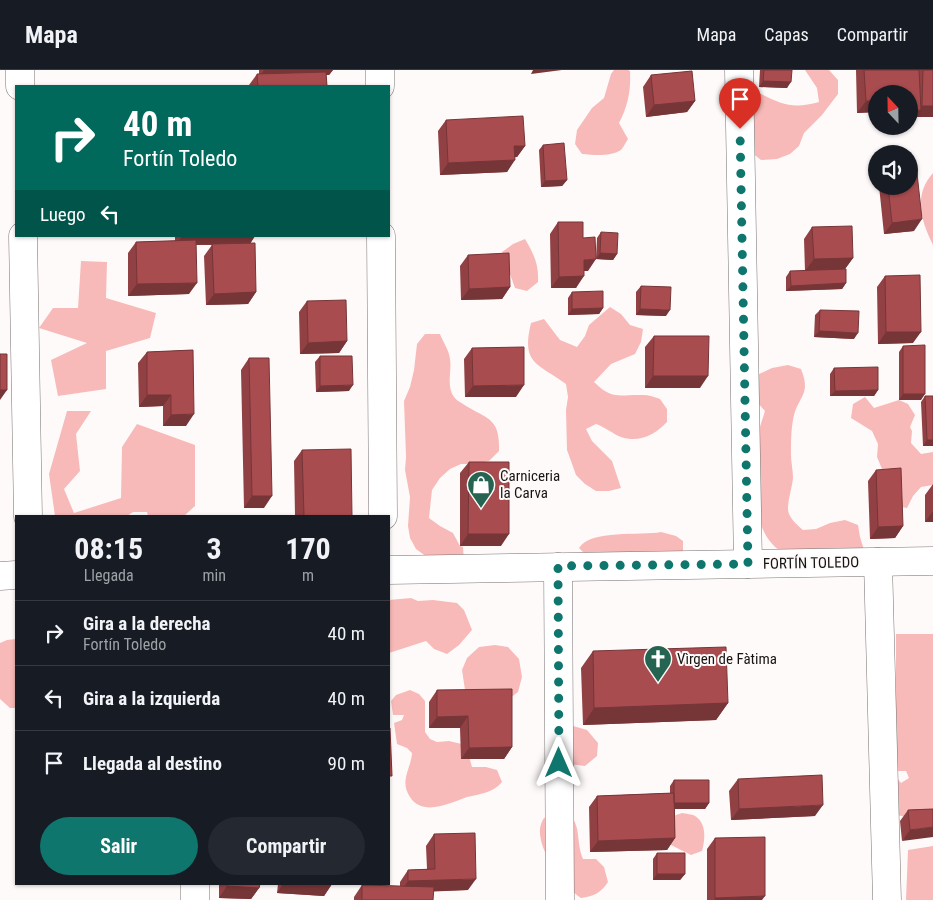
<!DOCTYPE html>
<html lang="es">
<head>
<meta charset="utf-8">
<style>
	body { margin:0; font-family:"Roboto Condensed",sans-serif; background:#242831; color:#f1f3f6; height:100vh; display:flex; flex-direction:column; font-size:19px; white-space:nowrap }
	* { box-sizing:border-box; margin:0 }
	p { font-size:16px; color:#9ea1a6 }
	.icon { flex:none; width:28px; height:28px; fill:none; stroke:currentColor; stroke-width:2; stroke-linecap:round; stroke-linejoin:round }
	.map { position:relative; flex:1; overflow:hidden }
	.panel { position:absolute; left:15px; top:445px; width:375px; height:370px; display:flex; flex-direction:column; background:#171b24; border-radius:0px; box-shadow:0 1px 4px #0004 }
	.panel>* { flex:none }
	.top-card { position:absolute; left:15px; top:15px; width:375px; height:152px; border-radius:0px; box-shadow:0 1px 4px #0004; background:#00695c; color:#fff; overflow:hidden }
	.needle { width:32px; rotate:338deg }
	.buttons { position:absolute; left:868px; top:15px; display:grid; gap:10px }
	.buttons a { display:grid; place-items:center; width:50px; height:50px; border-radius:50%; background:#171b24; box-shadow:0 1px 4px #0004; font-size:25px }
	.pin { position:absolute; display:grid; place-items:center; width:42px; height:42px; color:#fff; margin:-51px -21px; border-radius:50% 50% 50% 0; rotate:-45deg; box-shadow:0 0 5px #0007 }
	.pin .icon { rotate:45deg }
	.me { position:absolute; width:55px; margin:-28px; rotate:0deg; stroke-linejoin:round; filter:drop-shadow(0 0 4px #0008) }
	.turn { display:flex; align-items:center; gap:18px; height:105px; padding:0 25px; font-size:22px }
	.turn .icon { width:65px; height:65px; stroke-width:2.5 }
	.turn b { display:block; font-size:35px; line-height:42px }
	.then { display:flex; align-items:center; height:48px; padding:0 25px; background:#0003; gap:10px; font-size:19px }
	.eta { display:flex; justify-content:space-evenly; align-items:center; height:85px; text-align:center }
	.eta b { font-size:30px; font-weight:700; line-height:35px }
	.primary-button { display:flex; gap:10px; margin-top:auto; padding:10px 25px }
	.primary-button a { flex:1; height:58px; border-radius:30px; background:#0f766e; color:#fff; font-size:20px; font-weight:700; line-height:58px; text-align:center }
	.primary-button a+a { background:#242831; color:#f1f3f6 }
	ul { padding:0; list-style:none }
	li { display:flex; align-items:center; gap:15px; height:65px; padding:0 25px; border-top:1px solid #363941 }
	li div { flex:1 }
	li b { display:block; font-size:19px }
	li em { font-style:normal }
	header { display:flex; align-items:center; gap:30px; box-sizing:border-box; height:70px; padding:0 25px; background:#171b24; border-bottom:1px solid #363941 }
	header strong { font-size:24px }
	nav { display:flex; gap:28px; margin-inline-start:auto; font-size:18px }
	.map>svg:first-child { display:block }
</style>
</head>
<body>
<header>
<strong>Mapa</strong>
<nav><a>Mapa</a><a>Capas</a><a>Compartir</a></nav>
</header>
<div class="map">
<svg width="933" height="830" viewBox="0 0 933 830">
	<rect width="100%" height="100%" fill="#fffafa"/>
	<path fill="#f7bab9" d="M614,0H628L630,1C631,21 628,36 619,53L628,69C626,72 623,78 621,80C610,87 594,85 582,84L575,74L577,60L592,38L604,28L611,4Z
		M805,0H829L838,10V24L822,45L804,63L799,76L790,84L777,89L761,90L751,82L744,30L755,21C779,33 791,40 819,32L817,18Z
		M933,103V175C921,151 913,125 933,103Z
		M525,169C534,184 539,195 538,212L527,221L515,218L502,182L513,174Z
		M81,191L107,192L106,228L156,243L150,268L106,281V319L58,326L51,290L87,273L39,258L53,238H78Z
		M610,237L621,244L630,255L643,259L641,272L635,284L611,294L594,312C613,331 620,324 643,325C649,325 654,327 660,329L667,339V352C655,365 639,373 621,367C613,364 605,357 596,354L586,359L592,371L612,391L621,418L609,421H596L585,414L576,405L567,380L566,340L568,327L566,314C537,293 521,294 531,253L544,249L560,270L577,277L585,266L589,255Z
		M425,264H440C443,272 449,280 450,289C452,302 446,315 454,327C456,330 460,332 463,334C488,350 500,347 499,381L489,391L473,394H461L450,399L440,408L432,420L429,448L440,456L453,463L460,476L463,477L464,491L427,487L416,479L410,468L408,456L410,427L405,400L406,387L404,331L410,317L414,300L417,274Z
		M788,295L801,299C812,326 797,326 793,350C791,360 791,374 791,385C791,392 793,400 793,408C792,418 788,429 788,439C788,447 797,455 803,460L816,459L830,453L845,450L858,455L860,467L864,480L788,486C770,476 764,465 758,446L757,366L765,341L757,332V305L772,298Z
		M865,327L874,338L899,330L908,334L915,345L910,357L912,361L911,373L921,384L933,382V415L921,417L913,426L907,438L895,436L892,407L882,399L877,387L878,374L872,361L851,348L853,334Z
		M67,341H91L76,364L80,401L64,419L74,443L121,428L122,377L137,354L195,375V436L184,446H148L147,442H133L127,446H55L49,404Z
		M661,462L676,466L683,471V482L584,483L579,478C591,459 640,466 661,462Z
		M411,528L418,531L433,530L457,533L464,540L472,560L459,575L447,584L434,579L426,571L389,583V530Z
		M896,564H933V747H907L886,743L894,705L901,713L909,708L906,701H896Z
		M16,569V638H10L0,629V573L7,570Z
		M495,575L508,577L519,589L522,607L518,622L496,639L465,620L462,600L467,588L479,577Z
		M410,620L419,624L425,631V662L430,669L437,672L449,671L466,675L472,697H486L497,700L502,712C493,723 480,724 467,727C450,733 423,747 410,727C399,711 411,699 412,683L407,678L397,674L394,653L402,650L404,645H393L391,631L396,625Z
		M573,656L587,660L598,673L597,686L585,696L569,694L565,658Z
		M567,740C583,759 575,769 583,789H596L604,797L608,812C601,823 594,826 581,828C564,817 538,781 540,759C540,756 542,751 544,748Z
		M682,743C686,744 692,744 695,746C707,753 705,770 702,781L691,785L667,773L670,747Z
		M933,776V830H906L908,780Z"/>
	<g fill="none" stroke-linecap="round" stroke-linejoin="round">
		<defs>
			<path id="street" d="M20,0V16
				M380,0V16
				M739,0L748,494
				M23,166L28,446
				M381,166L383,446
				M878,492L887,830
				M558,497L560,830
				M195,814V830"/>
			<path id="secondary" d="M389,500L933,491
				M0,506L16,505"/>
		</defs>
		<use href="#street" stroke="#797272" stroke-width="29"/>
		<use href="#secondary" stroke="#797272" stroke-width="29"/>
		<use href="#street" stroke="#fff" stroke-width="28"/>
		<use href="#secondary" stroke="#fff" stroke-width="28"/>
	</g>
	<path fill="#914144" d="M259,0H333L329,5H326L327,16H250L249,15L257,4H259Z
		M760,0H792L787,18L759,17Z
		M856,0H933V47H917L913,52H909V24H876V42L857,43Z
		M651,5L695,31L687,42L646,47L643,17Z
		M446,50L525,76L517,87H515L507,102L440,105L438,61Z
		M543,75L567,110L562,116L541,117L539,80Z
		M879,116H909L914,161L884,164Z
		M558,152L583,168L588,201H584L576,218H551L550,164Z
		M812,157L853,188L845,199L846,213L842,219L786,221V207L790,201H805L804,169Z
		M601,162L617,184L613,190L596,189L597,168Z
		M175,166H255L250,173L256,222L248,234L206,235L204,186L212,175H196L189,224L128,226V183L136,172L175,171Z
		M468,185L510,217L502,229L461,230L460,196Z
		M885,206L913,273L878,274L877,217Z
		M641,216L666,246L636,245V222Z
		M572,222L603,238L599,244L568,245V228Z
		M307,231L347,271L339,283L300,284L299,242Z
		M820,240L854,269L814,267L815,245Z
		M654,266L700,318H645V277Z
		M903,276L921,330H899V282Z
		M472,278L516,327H465L464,289Z
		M193,280L186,356H163V336L139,337L138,293L147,282Z
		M320,286L349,321L316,322L315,292Z
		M249,288L264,438H244L241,300Z
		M834,298L878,320L874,326H830V304Z
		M925,326L933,376H923L921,332Z
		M302,380L352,446H295L294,391Z
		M469,392L501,476H460V403Z
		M876,400L903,456L895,468L870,469L868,411Z
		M933,414V452H925V425Z
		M593,581L728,633L716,650L583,655L581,598Z
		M437,620L512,677L504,689H461L460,658H429V632Z
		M738,709L815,746L731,750L729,721Z
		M674,710L709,733L705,739H675V768L667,780L590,782L589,737L597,726L670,723V716Z
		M933,739L902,771L900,751L908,740Z
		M434,764L468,820L433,821V830H354V827L362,815L400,816V812L408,800L427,799L426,776Z
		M715,768L762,830H707V779Z
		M657,783L685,804L680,810H653V789Z
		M219,814H260L259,818L251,829L219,828Z
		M278,814H332L324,826L277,823Z"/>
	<path fill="#763537" d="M264,0H333L329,5L259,7Z
		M533,0H562L531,4Z
		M763,11L791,12L787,18L759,17Z
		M695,31L687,42L646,47L654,35Z
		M866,31H876V42L857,43Z
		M922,36H933V47H917L913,52H909V41H919Z
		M514,76H525L517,87L506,88Z
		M515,90L507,102L440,105L448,93Z
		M567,110L562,116L541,117L545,111Z
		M922,149L914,161L884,164L892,153Z
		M182,166H255L250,174L176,175Z
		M600,183L617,184L613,190L596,189Z
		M853,188L845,199L805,201L814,189Z
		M596,189L588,201H576L584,190Z
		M584,206L576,218H551L559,207Z
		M197,213L189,224L128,226L137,214Z
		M846,213L842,219L786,221L791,216Z
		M510,217L502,229L461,230L469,219Z
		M256,222L248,234L206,235L214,224Z
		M603,238L599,244L568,245L572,239Z
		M640,239L670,240L666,246L636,245Z
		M819,261L858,263L854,269L814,267Z
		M886,262H921L913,273L878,274Z
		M347,271L339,283L300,284L308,273Z
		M653,306H708L700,318H645Z
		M353,315L349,321L316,322L320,316Z
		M524,315L516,327H465L473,316Z
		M0,320H7L0,330Z
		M878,320L874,326H830L835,321Z
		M903,324H925L921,330H899Z
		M147,325H171L163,336L139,337Z
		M194,344L186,356H163L171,345Z
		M927,370H933V376H923Z
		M252,426H272L264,438H244Z
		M933,441V452H925Z
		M903,456L895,468L870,469L878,457Z
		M468,464H509L501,476H460Z
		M728,633L716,650L583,655L594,638Z
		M468,646L460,658H429L437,647Z
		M512,677L504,689H461L469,678Z
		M674,733H709L705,739H670Z
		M823,735L815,746L731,750L739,739Z
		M933,757V767L902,771L910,760Z
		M675,768L667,780L590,782L598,771Z
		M657,804H685L680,810H653Z
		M476,809L468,820L400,823L408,811Z
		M283,814H332L324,826L277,823Z
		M227,816L259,818L251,829L219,828Z
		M765,826L762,830H714L715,828Z"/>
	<path fill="#a94c4f" stroke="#763537" d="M764,0H792L791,12L763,11Z
		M864,0H919L921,40L909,41V24H876V31H866Z
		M923,0H933V36H922Z
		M692,1L695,31L654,35L651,5Z
		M326,2L327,16H258L257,4Z
		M523,46L525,76H514L515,90L448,93L446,50Z
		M564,73L567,110L545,111L543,75Z
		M916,94L922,149L892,153L888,116H909V95Z
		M558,152H583V168L595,167L596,189L584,190V206L559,207Z
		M852,156L853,188L814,189L812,157Z
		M601,162L618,163L617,184L600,183Z
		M196,170L197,213L137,214L136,172Z
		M255,173L256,222L214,224L212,174Z
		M509,183L510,217L469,219L468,185Z
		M846,199V213L791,216L790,201Z
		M920,205L921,262H886L885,206Z
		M641,216L671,217L670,240L640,239Z
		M603,221V238L572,239V222Z
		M346,230L347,271L308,273L307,231Z
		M820,240L859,241L858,263L819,261Z
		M654,266H709L708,306H653Z
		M925,275V324H903V276Z
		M524,277V315L473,316L472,278Z
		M193,280L194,344L171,345V325H147V282Z
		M0,284H7V320H0Z
		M320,286H352L353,315L320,316Z
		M249,288H269L272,426H252Z
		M878,297V320L835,321L834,298Z
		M925,326H933V370H927Z
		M351,379L352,446H304L302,380Z
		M469,392H509V464H468Z
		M901,398L903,456L878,457L876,400Z
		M726,577L728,633L594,638L593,581Z
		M512,619V677L469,678L468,646L437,647V620Z
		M389,658H390L392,706H389Z
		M822,705L823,735L739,739L738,709Z
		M674,710H709V733H674Z
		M674,723L675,768L598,771L597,726Z
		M933,739V757L910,760L908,740Z
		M475,763L476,809L408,811V800L435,799L434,764Z
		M765,767V826L715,828V768Z
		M657,783H685V804H657Z
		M227,814H260L259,818L227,816Z
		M362,815L434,817L433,830H362Z"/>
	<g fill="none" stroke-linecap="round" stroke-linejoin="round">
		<path stroke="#0f766e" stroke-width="9" stroke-dasharray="0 16.2" d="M559,693L558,496L748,494L740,59"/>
	</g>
	<defs>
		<symbol id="shop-pin" viewBox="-11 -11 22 30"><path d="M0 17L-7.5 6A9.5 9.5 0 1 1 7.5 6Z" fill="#256451" stroke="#fffafa"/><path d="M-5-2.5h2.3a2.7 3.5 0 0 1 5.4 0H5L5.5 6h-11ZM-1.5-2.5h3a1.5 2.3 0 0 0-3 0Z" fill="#fff"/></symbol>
		<symbol id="church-pin" viewBox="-11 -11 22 30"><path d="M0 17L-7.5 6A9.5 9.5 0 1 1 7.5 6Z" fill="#256451" stroke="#fffafa"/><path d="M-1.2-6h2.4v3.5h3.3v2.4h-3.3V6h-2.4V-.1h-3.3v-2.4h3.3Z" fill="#fff"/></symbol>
	</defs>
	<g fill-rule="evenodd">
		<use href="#shop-pin" x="465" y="399" width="32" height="43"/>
		<use href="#church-pin" x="642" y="573" width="32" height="43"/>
	</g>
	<g text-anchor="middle" stroke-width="4" stroke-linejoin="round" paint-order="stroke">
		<g font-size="15" fill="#171414" stroke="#fffafa" text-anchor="start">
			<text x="500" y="411">Carniceria<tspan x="500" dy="17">la Carva</tspan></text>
			<text x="677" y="594">Vìrgen de Fàtima</text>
		</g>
		<g font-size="15" fill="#171414" stroke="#fffafa">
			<text transform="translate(811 493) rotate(-1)" y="5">FORTÍN TOLEDO</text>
		</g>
	</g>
</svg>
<div class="buttons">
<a><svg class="needle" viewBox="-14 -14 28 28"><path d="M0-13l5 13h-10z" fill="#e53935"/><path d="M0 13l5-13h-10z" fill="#9ea1a6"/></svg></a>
<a><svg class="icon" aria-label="sound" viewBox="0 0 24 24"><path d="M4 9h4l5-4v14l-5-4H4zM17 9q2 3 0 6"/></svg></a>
</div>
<div class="pin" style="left:740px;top:59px;background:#d93025"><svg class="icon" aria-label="arrive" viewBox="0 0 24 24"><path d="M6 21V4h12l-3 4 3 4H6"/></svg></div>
<svg class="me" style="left:559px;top:693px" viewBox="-20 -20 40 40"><path d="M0-17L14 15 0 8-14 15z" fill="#0f766e" stroke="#fff" stroke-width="4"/></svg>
<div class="top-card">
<div class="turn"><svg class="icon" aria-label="right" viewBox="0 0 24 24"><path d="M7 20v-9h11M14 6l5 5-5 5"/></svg><div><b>40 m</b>Fortín Toledo</div></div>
<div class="then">Luego<svg class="icon" aria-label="left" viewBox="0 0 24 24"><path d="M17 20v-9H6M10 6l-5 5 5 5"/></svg></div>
</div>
<section class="panel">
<div class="eta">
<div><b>08:15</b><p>Llegada</p></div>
<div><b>3</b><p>min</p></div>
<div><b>170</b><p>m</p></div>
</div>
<ul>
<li><svg class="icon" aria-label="right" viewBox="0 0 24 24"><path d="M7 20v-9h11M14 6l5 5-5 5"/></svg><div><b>Gira a la derecha</b><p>Fortín Toledo</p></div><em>40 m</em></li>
<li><svg class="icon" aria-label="left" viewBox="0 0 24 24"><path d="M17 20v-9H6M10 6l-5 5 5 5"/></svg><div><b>Gira a la izquierda</b></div><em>40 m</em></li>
<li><svg class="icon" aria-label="arrive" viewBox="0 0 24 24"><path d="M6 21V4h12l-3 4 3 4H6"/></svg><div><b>Llegada al destino</b></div><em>90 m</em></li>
</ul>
<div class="primary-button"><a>Salir</a><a>Compartir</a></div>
</section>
</div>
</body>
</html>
